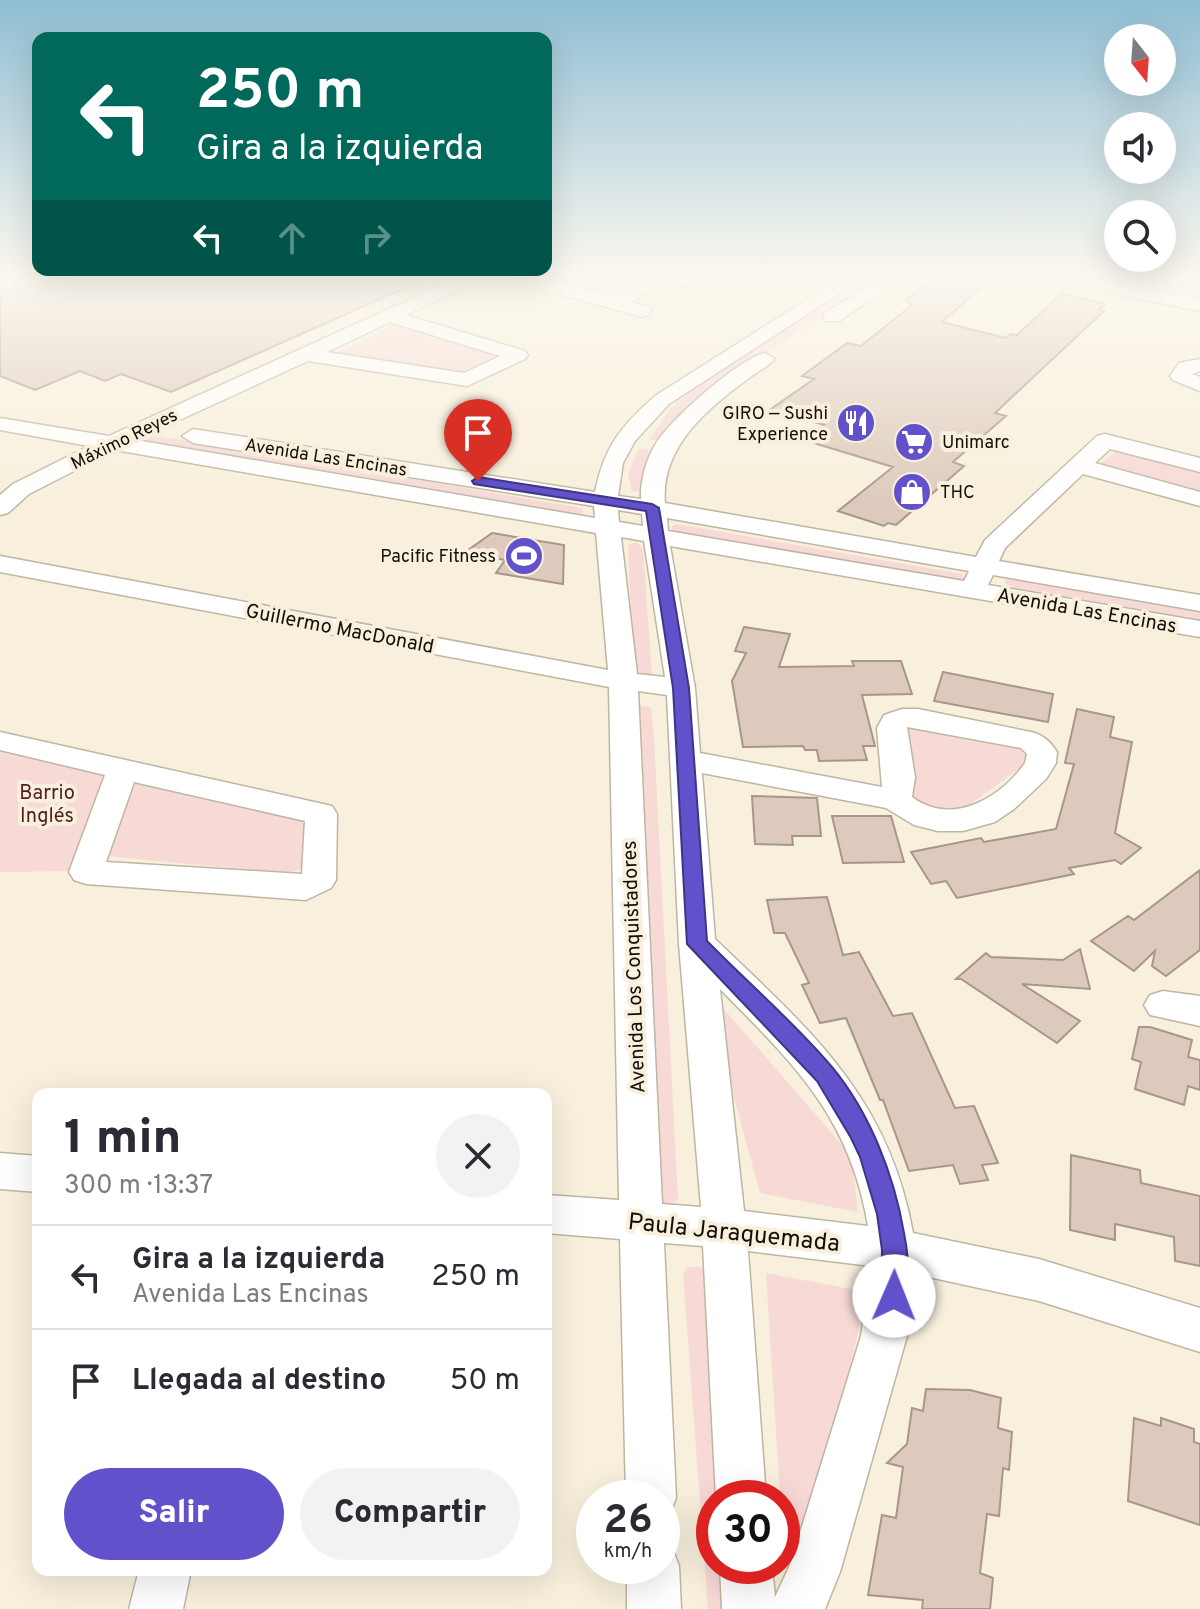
<!DOCTYPE html>
<html lang="es">
<head>
<meta charset="utf-8">
<style>
	body { margin:0; font-family:Overpass,sans-serif; background:#f2f2f3; color:#2b2b33; height:100vh; display:flex; flex-direction:column; font-size:30px; white-space:nowrap }
	* { box-sizing:border-box; margin:0 }
	p { font-size:26px; color:#7c7c81 }
	.icon { flex:none; width:44px; height:44px; fill:none; stroke:currentColor; stroke-width:2; stroke-linecap:round; stroke-linejoin:round }
	.map { position:relative; flex:1; overflow:hidden }
	.drawer { position:absolute; left:32px; top:1088px; width:520px; height:488px; display:flex; flex-direction:column; background:#fff; border-radius:16px; box-shadow:0 8px 32px #0002 }
	.drawer>* { flex:none }
	.banner { position:absolute; left:32px; top:32px; width:520px; height:244px; border-radius:16px; box-shadow:0 8px 32px #0002; background:#00695c; color:#fff; overflow:hidden }
	.needle { width:52px; rotate:163deg }
	.fabs { position:absolute; left:1104px; top:24px; display:grid; gap:16px }
	.fabs a { display:grid; place-items:center; width:72px; height:72px; border-radius:50%; background:#fff; box-shadow:0 8px 32px #0002; font-size:40px }
	.speed { position:absolute; left:576px; top:1480px; display:flex; gap:16px; font-size:40px; font-weight:700; text-align:center }
	.speed>* { display:grid; place-content:center; width:104px; height:104px; border-radius:50%; background:#fff; box-shadow:0 8px 32px #0002; line-height:1 }
	.speed small { font-size:20px; font-weight:400 }
	.speed .limit { border:12px solid #d22; background:#fff; color:#111 }
	.pin { position:absolute; display:grid; place-items:center; width:68px; height:68px; color:#fff; margin:-82px -34px; border-radius:50% 50% 50% 0; rotate:-45deg; box-shadow:0 0 8px #0007 }
	.pin .icon { rotate:45deg }
	.me { position:absolute; width:88px; margin:-44px; rotate:1deg; stroke-linejoin:round; filter:drop-shadow(0 0 6px #0008) }
	.turn { display:flex; align-items:center; gap:28px; height:168px; padding:0 32px; font-size:36px }
	.turn .icon { width:104px; height:104px; stroke-width:2.5 }
	.turn b { display:block; font-size:56px; line-height:68px }
	.lanes { display:flex; align-items:center; height:76px; padding:0 32px; background:#0003; justify-content:center; gap:40px; direction:ltr }
	.lanes .off { opacity:.35 }
	.round { display:grid; place-items:center; flex:none; width:84px; height:84px; border-radius:42px; background:#f2f2f3 }
	.headline { display:flex; align-items:center; justify-content:space-between; height:136px; padding:0 32px }
	h1 { font-size:48px; font-weight:800; line-height:60px }
	.primary-button { display:flex; gap:16px; margin-top:auto; padding:16px 32px }
	.primary-button a { flex:1; height:92px; border-radius:48px; background:#6152cb; color:#fff; font-size:32px; font-weight:800; line-height:92px; text-align:center }
	.primary-button a+a { background:#f2f2f3; color:#2b2b33 }
	ul { padding:0; list-style:none }
	li { display:flex; align-items:center; gap:24px; height:104px; padding:0 32px; border-top:2px solid #e1e1e2 }
	li div { flex:1 }
	li b { display:block; font-size:30px }
	li em { font-style:normal }
	.map>svg:first-child { display:block }
</style>
</head>
<body>
<div class="map">
<svg width="1200" height="1609" viewBox="0 0 1200 1609">
	<rect width="100%" height="100%" fill="#f8f0dc"/>
	<path fill="#f7d9d6" d="M533,278H653L615,300Z
		M861,278H879L706,393L660,441L649,439L671,408L691,391Z
		M396,323L507,356L471,375L331,357Z
		M154,435L582,508L583,513L577,516L141,443Z
		M639,448L655,451L645,492L632,491L628,474Z
		M1121,448L1200,469V496L1106,469L1101,463Z
		M677,524L962,574L965,581L956,583L672,532V526Z
		M637,542L643,550L652,675L633,672L628,545Z
		M1009,577L1200,611V622L1015,588L1006,584L1005,580Z
		M631,705L651,707L654,739L678,1200L665,1205L654,1203Z
		M913,724L1027,748L1028,762L961,811H938L914,799L911,794L903,732Z
		M0,746L108,769L74,871L0,872Z
		M127,779L310,817L301,869L286,873L105,856Z
		M703,985L851,1155L858,1212L760,1193Z
		M687,1267H700L712,1278L728,1498H714V1566H732L735,1609H708L683,1274Z
		M766,1273L867,1292L811,1541L783,1543Z"/>
	<path fill="#ddcabd" stroke="#a8968a" stroke-width="2" d="M38,278H427L171,392L121,374L105,381L80,371L35,390L0,376V292Z
		M934,278H992L942,322L1006,338L1011,334L1017,335L1062,293L1105,304L1099,310L1104,311L995,413L1006,416L953,462L964,466L896,525L888,523L884,526L838,511L893,467L804,440L824,425L771,409L814,379L802,376L847,343L861,346L912,305L906,300Z
		M492,533L564,545L563,584L496,573L505,560L464,553Z
		M744,627L790,634L779,667L854,666L852,661H901L912,694L862,695L875,746H863L867,760L819,761L817,750H805L803,746L743,747L732,681L746,653L735,651Z
		M943,672L1053,694L1048,722L934,701Z
		M1077,709L1114,717L1110,737L1132,742L1115,833L1141,848L1121,864L1115,860L1069,868L1074,874L957,898L946,881L931,884L911,852L981,838L984,842L1056,829L1074,764L1065,763Z
		M752,796L817,798L821,836H792L793,845L755,844Z
		M832,816H891L904,862L843,863Z
		M1200,870V950L1166,976L1152,966L1155,951L1134,971L1091,941L1128,916L1134,920Z
		M827,897L843,955L859,952L893,1016L912,1013L955,1108L974,1106L998,1163L982,1165L988,1180L960,1184L953,1165L909,1171L883,1100H880L846,1018L820,1023L802,985L809,983L785,933H774L767,900Z
		M1080,949L1090,989L1022,984L1080,1021L1057,1043L961,979H956L986,953L991,957L1063,960Z
		M1139,1027H1150L1192,1040L1188,1057L1200,1060V1090L1188,1086L1184,1105L1135,1089L1141,1062L1132,1059Z
		M1071,1155L1140,1170L1141,1183L1200,1196V1266L1175,1261L1174,1237L1115,1224V1240L1070,1230Z
		M926,1389L970,1390L1001,1398L998,1428L1012,1432L1009,1470L1003,1468L999,1516L987,1514L980,1573L993,1578L990,1609H922L923,1600L868,1595L882,1515L896,1518L903,1467L887,1463L907,1444L912,1408L923,1411Z
		M1134,1418L1161,1426V1418L1194,1429V1442L1200,1444V1525L1128,1501Z"/>
	<g fill="none" stroke-linecap="round" stroke-linejoin="round">
		<defs>
			<path id="minor" d="M457,278H481L406,315L525,351L528,355L525,359L467,386L308,361L136,440L595,518L594,506L193,443L182,436L193,429L595,492C604,447 621,426 655,396L841,278H863L669,404L635,441L623,463L618,496L641,499C640,482 646,460 655,445C670,420 737,360 765,353L775,359C768,367 758,371 749,378C708,408 660,447 665,503L976,557L985,540L1097,436L1105,434L1200,458V472L1110,449L1095,463L1200,492V506L1083,474L1005,548L999,561L1200,595V611L993,575L988,585L1200,621V637L670,546L695,688L700,753L882,787L877,728L884,715L902,709H918L1031,732C1043,735 1050,741 1057,752L1056,763L1046,779L1014,809L995,822L963,831H938L914,825L886,808L702,773L715,939C810,1030 889,1097 913,1233L1039,1259L1200,1308V1352L1039,1301L915,1274L907,1336L840,1572L825,1609H722L720,1566H772L775,1597L790,1565L861,1336L871,1266L748,1251L766,1498H716L703,1246L664,1243L676,1498L669,1516L662,1519V1498H626L620,1239L546,1233V1195L619,1200L609,687L0,572V556L608,670L596,533L115,450L29,494L8,513L0,515V495L13,484L89,446L0,430V418L109,436ZM390,322L500,356L464,373L327,352ZM618,510L642,514L643,526L619,522ZM667,518L969,571L964,581L668,531ZM621,537L644,541L665,677L637,674ZM638,691L667,695L679,944L701,1207L662,1204ZM907,727L1021,748L1027,754L1025,763C1000,798 952,827 912,797L915,777ZM720,989C794,1064 850,1117 868,1226L744,1211Z
				M514,278H544L613,297L646,278H697L707,284L698,289L666,281L631,302L649,307L651,311L649,315L642,317L517,282Z
				M882,278H904L839,321H825L823,317L825,313Z
				M1056,278H1093L1200,299V311L1065,283Z
				M1200,359V371L1192,374L1200,377V391L1173,380L1170,376L1179,363Z
				M0,732L332,806L337,814L336,880L331,888L306,900L86,884L74,880L69,872L105,775L0,750ZM134,782L305,821L302,874L106,862Z
				M1163,991L1200,996V1026L1150,1015L1144,1005L1150,995Z
				M0,1153L38,1156V1192L0,1189Z
				M662,1543L672,1547L679,1566L681,1609H627V1566H662Z
				M139,1570H191L183,1609H129Z"/>
		</defs>
		<use href="#minor" stroke="#beb6a3" stroke-width="3"/>
		<use href="#minor" fill="#fff" fill-rule="evenodd"/>
	</g>
	<linearGradient id="sky" x2="0" y2="1"><stop stop-color="#90bed4"/><stop offset="0.55" stop-color="#fcf8ef"/><stop offset="1" stop-color="#fcf8ef" stop-opacity="0"/></linearGradient>
	<rect width="1200" height="504" fill="url(#sky)"/>
	<path fill="#6152cb" stroke="#3f3584" stroke-width="2" d="M478,477L652,504L659,508L689,688L707,941C748,983 794,1022 832,1067C870,1113 894,1175 904,1233C908,1254 912,1285 903,1305L894,1308L884,1305L881,1296L882,1250L877,1214L860,1157L851,1138L817,1081L687,944L673,688L646,511L474,484L472,481Z"/>
	<defs>
		<symbol id="restaurant-disc" viewBox="-11 -11 22 22"><circle r="9.5" fill="#6152cb" stroke="#f8f0dc"/><path d="M-5-6h1v4h1v-4h1v4h1v-4h1v5L-1.5 .5V6h-2V.5L-5-1ZM5-6V6H3V1.5H1.5Q1.5-4 5-6Z" fill="#fff"/></symbol>
		<symbol id="supermarket-disc" viewBox="-11 -11 22 22"><circle r="9.5" fill="#6152cb" stroke="#f8f0dc"/><path d="M-6-5.5h2.5l.6 2H6L4.5 2H-2.5L-4.4-4H-6ZM-1.5 3.2a1.3 1.3 0 1 0 .1 0ZM3 3.2a1.3 1.3 0 1 0 .1 0Z" fill="#fff"/></symbol>
		<symbol id="shop-disc" viewBox="-11 -11 22 22"><circle r="9.5" fill="#6152cb" stroke="#f8f0dc"/><path d="M-5-2.5h2.3a2.7 3.5 0 0 1 5.4 0H5L5.5 6h-11ZM-1.5-2.5h3a1.5 2.3 0 0 0-3 0Z" fill="#fff"/></symbol>
		<symbol id="stadium-disc" viewBox="-11 -11 22 22"><circle r="9.5" fill="#6152cb" stroke="#f8f0dc"/><path d="M0-5a6.5 5 0 1 0 0 10a6.5 5 0 1 0 0-10ZM-3.5-1.8h7v3.6h-7Z" fill="#fff"/></symbol>
	</defs>
	<g fill-rule="evenodd">
		<use href="#restaurant-disc" x="834" y="401" width="44" height="44"/>
		<use href="#supermarket-disc" x="892" y="420" width="44" height="44"/>
		<use href="#shop-disc" x="890" y="470" width="44" height="44"/>
		<use href="#stadium-disc" x="502" y="534" width="44" height="44"/>
	</g>
	<g text-anchor="middle" stroke-width="8" stroke-linejoin="round" paint-order="stroke">
		<g font-size="18" fill="#120f09" stroke="#f8f0dc" text-anchor="end">
			<text x="828" y="419">GIRO — Sushi<tspan x="828" dy="21">Experience</tspan></text>
			<text x="942" y="448" text-anchor="start">Unimarc</text>
			<text x="940" y="498" text-anchor="start">THC</text>
			<text x="496" y="562">Pacific Fitness</text>
		</g>
		<g font-size="18" fill="#120f09" stroke="#f8f0dc">
			<text transform="translate(124 439) rotate(-26)" y="6">Máximo Reyes</text>
			<text transform="translate(326 457) rotate(9)" y="6">Avenida Las Encinas</text>
		</g>
		<g font-size="20" fill="#120f09" stroke="#f8f0dc">
			<text transform="translate(1087 610) rotate(10)" y="7">Avenida Las Encinas</text>
			<text transform="translate(340 628) rotate(11)" y="7">Guillermo MacDonald</text>
			<text transform="translate(633 967) rotate(-92)" y="7">Avenida Los Conquistadores</text>
		</g>
		<g font-size="20" fill="#511d1d" stroke="#f8f0dc">
			<text x="47" y="799">Barrio<tspan x="47" dy="23">Inglés</tspan></text>
		</g>
		<g font-size="24" fill="#120f09" stroke="#f8f0dc">
			<text transform="translate(734 1232) rotate(6)" y="8">Paula Jaraquemada</text>
		</g>
	</g>
</svg>
<div class="fabs">
<a><svg class="needle" viewBox="-14 -14 28 28"><path d="M0-13l5 13h-10z" fill="#e53935"/><path d="M0 13l5-13h-10z" fill="#7c7c81"/></svg></a>
<a><svg class="icon" aria-label="sound" viewBox="0 0 24 24"><path d="M4 9h4l5-4v14l-5-4H4zM17 9q2 3 0 6"/></svg></a>
<a><svg class="icon" aria-label="search" viewBox="0 0 24 24"><circle cx="10" cy="10" r="6"/><path d="M15 15l6 6"/></svg></a>
</div>
<div class="speed"><div>26<small>km/h</small></div><div class="limit">30</div></div>
<div class="pin" style="left:478px;top:481px;background:#d93025"><svg class="icon" aria-label="arrive" viewBox="0 0 24 24"><path d="M6 21V4h12l-3 4 3 4H6"/></svg></div>
<svg class="me" style="left:894px;top:1296px" viewBox="-20 -20 40 40"><circle r="19" fill="#fff"/><path d="M0-13L10 11 0 6-10 11z" fill="#6152cb"/></svg>
<div class="banner">
<div class="turn"><svg class="icon" aria-label="left" viewBox="0 0 24 24"><path d="M17 20v-9H6M10 6l-5 5 5 5"/></svg><div><b>250 m</b>Gira a la izquierda</div></div>
<div class="lanes"><svg class="icon" aria-label="left" viewBox="0 0 24 24"><path d="M17 20v-9H6M10 6l-5 5 5 5"/></svg><svg class="icon off" aria-label="ahead" viewBox="0 0 24 24"><path d="M12 20V5M6 11l6-6 6 6"/></svg><svg class="icon off" aria-label="right" viewBox="0 0 24 24"><path d="M7 20v-9h11M14 6l5 5-5 5"/></svg></div>
</div>
<section class="drawer">
<div class="headline"><div><h1>1 min</h1><p>300 m · 13:37</p></div><a class="round"><svg class="icon" aria-label="close" viewBox="0 0 24 24"><path d="M6 6l12 12M18 6L6 18"/></svg></a></div>
<ul>
<li><svg class="icon" aria-label="left" viewBox="0 0 24 24"><path d="M17 20v-9H6M10 6l-5 5 5 5"/></svg><div><b>Gira a la izquierda</b><p>Avenida Las Encinas</p></div><em>250 m</em></li>
<li><svg class="icon" aria-label="arrive" viewBox="0 0 24 24"><path d="M6 21V4h12l-3 4 3 4H6"/></svg><div><b>Llegada al destino</b></div><em>50 m</em></li>
</ul>
<div class="primary-button"><a>Salir</a><a>Compartir</a></div>
</section>
</div>
</body>
</html>
